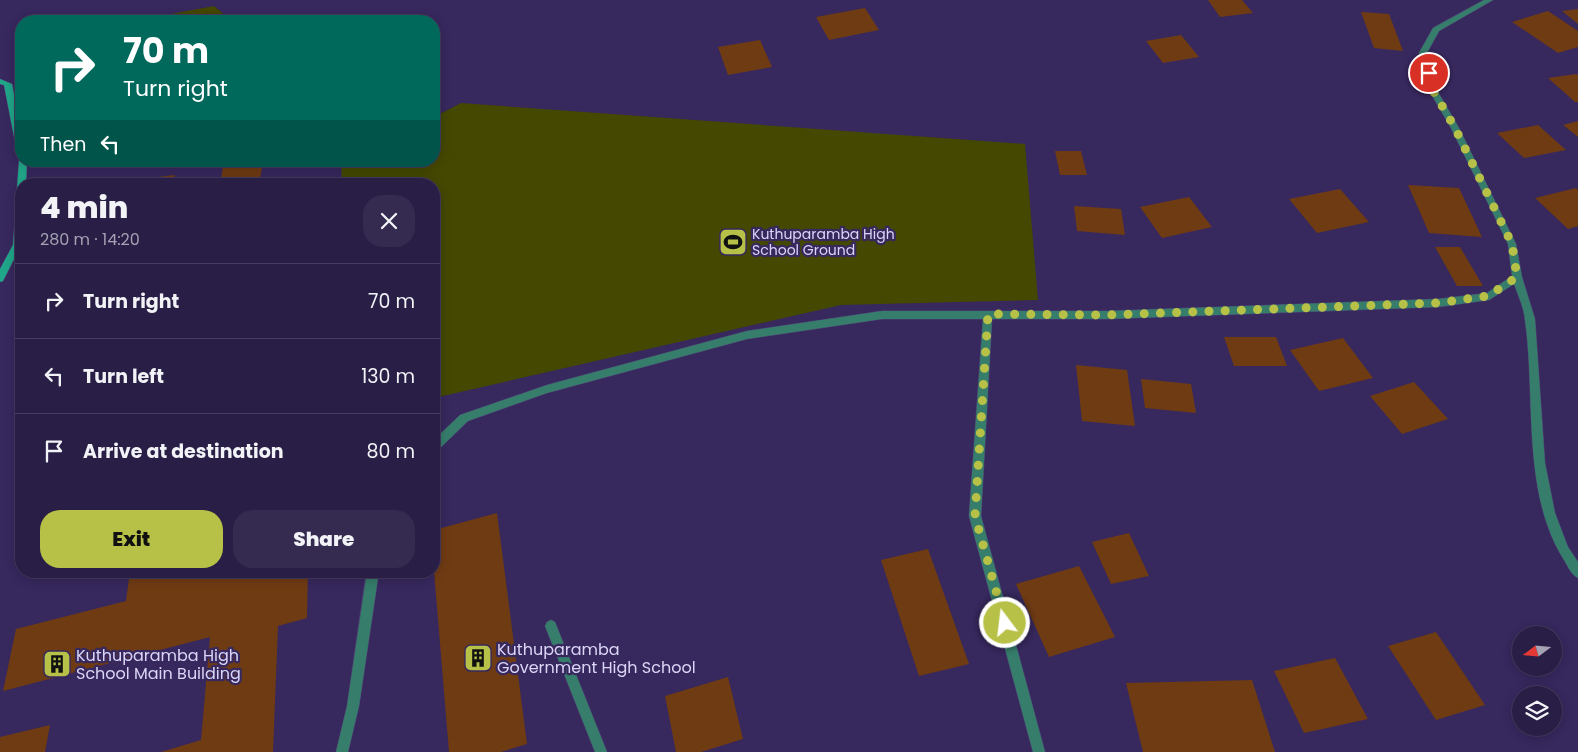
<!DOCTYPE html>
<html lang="en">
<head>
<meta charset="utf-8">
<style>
	body { margin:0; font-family:Poppins,sans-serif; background:#352b51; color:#f1f3f6; height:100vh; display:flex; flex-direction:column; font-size:19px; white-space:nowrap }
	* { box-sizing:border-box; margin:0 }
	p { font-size:16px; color:#a5a2b3 }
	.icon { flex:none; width:28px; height:28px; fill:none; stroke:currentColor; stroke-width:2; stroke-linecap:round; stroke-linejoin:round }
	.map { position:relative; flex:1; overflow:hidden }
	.drawer { position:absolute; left:15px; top:178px; width:425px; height:400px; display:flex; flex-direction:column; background:#291e46; border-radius:20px; box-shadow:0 2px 12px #0003,0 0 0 1px #453c5f }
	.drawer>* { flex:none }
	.hud { position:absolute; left:15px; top:15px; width:425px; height:152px; border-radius:20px; box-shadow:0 2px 12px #0003,0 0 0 1px #453c5f; background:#00695c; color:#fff; overflow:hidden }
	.needle { width:32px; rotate:254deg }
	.tools { position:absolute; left:1512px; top:626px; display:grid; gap:10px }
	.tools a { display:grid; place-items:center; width:50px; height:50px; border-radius:50%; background:#291e46; box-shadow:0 2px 12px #0003,0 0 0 1px #453c5f; font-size:25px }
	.pin { position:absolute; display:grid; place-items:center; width:42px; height:42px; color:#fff; margin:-21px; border:2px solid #fff; border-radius:50%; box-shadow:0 1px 5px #0007 }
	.me { position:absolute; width:55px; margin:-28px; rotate:345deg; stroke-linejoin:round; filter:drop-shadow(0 0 4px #0008) }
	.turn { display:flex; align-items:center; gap:18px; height:105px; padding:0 25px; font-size:22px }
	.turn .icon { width:65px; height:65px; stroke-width:2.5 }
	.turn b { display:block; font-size:35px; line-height:42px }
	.then { display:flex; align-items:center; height:48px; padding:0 25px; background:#0003; gap:10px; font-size:19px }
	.round { display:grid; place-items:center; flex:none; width:52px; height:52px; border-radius:20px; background:#352b51 }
	.summary { display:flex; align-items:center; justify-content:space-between; height:85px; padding:0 25px }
	h1 { font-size:30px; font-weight:800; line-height:38px }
	.action { display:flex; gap:10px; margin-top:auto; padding:10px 25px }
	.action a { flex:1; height:58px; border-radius:20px; background:#b7c147; color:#111; font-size:20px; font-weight:800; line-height:58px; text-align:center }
	.action a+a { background:#352b51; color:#f1f3f6 }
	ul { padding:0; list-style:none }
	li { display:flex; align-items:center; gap:15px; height:75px; padding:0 25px; border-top:1px solid #453c5f }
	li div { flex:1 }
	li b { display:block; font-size:19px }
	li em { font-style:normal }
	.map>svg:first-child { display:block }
</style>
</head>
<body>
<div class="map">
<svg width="1578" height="752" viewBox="0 0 1578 752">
	<rect width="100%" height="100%" fill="#37285e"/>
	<path fill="#444801" d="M214,6L227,17L225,21H112L144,19Z
		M461,103L1025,144L1038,300L841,305L434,398V184H342L341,163L434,161V117Z"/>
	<path fill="#6f3b13" d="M1208,0H1242L1253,13L1220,17Z
		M865,8L879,30L829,40L816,17Z
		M1578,9V24L1562,11Z
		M1548,11L1578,31V47L1558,53L1512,22Z
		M1361,12L1389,14L1403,51L1374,48Z
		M1181,35L1199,57L1163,63L1146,41Z
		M760,40L772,67L728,75L718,47Z
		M1576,74L1578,75V102H1575L1548,78Z
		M1578,121V137L1563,125Z
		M1538,125L1566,150L1524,158L1497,133Z
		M1055,151H1081L1087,175H1060Z
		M263,162L259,184H220L223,167Z
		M175,175L173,184H130L131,180Z
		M1408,185L1459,188L1482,237L1429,233Z
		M1576,188L1578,190V226L1568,229L1535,198Z
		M1340,189L1369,222L1317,233L1289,199Z
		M1189,197L1212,227L1162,238L1140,207Z
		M1074,206L1121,209L1125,235L1077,231Z
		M1435,247H1460L1483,286H1457Z
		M1224,337H1276L1287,366H1234Z
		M1343,338L1373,378L1319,391L1290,350Z
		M1076,365L1127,370L1135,426L1082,421Z
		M1141,379L1191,384L1196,413L1145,408Z
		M1414,382L1448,419L1402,434L1370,396Z
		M497,513L527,744L501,752H449L434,571V530Z
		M1129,533L1149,576L1111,584L1092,542Z
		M928,549L969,664L919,676L881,560Z
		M1079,566L1115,637L1049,657L1016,584Z
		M130,571H215V577L239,571H308L307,618L278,626L273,752H161L201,740L210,637L3,691L16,629L126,601Z
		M1436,632L1485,705L1436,720L1388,646Z
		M1335,658L1368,719L1304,733L1274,671Z
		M728,677L743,739L701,752H676L665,696Z
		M1252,680L1275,752H1143L1126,683Z
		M50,725L45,752H0V737Z"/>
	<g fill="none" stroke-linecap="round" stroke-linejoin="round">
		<defs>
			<path id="street" d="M1484,0H1493L1439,31L1427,53L1438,92L1459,128L1516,244L1522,277L1535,319L1545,463L1555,513L1568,547L1578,562V578C1571,575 1568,566 1564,560C1521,492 1536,396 1525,320C1524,308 1518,295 1514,284L1489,300L1438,307L1107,319H992L981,516L1045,752H1033L969,516L983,319H882L747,339L547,393L468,421L438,450L434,452V440L460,415L547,385L747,331L882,311H1107L1438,299L1487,293L1512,276L1508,244L1451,128L1430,92L1419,53L1433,28Z
				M367,571H379L359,706L348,752H336L347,706Z
				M551,620L555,622L607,752H595L545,626L547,622Z"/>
			<path id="secondary" d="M0,79L12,84L21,132V155L17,152L4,85L0,84Z
				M21,159V161H27L26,184H21V245L3,281L0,282V269L13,245L19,161Z"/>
		</defs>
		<use href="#street" stroke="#514476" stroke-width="1"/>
		<use href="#secondary" stroke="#514476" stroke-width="1"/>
		<use href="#street" fill="#367d6b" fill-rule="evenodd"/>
		<use href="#secondary" fill="#20a689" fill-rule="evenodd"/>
	</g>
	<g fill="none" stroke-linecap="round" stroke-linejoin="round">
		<path stroke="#b7c147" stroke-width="9" stroke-dasharray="0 16.2" d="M1005,623L975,516L988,314L1107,315L1438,303L1488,296L1517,277L1512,244L1455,128L1434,92L1429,73"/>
	</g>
	<defs>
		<symbol id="stadium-square" viewBox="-11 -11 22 22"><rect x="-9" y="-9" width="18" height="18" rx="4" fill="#b7c147" stroke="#37285e"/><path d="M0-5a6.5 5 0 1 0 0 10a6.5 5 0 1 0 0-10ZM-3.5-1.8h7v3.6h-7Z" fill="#111"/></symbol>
		<symbol id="building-square" viewBox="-11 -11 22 22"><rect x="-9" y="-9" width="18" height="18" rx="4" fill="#b7c147" stroke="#37285e"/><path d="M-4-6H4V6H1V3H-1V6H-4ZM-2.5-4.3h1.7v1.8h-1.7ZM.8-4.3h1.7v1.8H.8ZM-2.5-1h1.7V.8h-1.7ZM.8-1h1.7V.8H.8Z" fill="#111"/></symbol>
	</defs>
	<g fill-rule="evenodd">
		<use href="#stadium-square" x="717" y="226" width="32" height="32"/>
		<use href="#building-square" x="462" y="642" width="32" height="32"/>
		<use href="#building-square" x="41" y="648" width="32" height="32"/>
	</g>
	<g text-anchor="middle" stroke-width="4.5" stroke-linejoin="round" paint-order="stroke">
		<g font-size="14" fill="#dbd6f7" stroke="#37285e" text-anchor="start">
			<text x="752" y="239">Kuthuparamba High<tspan x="752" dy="16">School Ground</tspan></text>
		</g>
		<g font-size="16" fill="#dbd6f7" stroke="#37285e" text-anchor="start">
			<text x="497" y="655">Kuthuparamba<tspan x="497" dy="18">Government High School</tspan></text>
			<text x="76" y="661">Kuthuparamba High<tspan x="76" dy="18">School Main Building</tspan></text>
		</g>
	</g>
</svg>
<div class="tools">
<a><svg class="needle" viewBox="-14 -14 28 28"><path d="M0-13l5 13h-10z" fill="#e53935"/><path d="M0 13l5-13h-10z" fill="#a5a2b3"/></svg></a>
<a><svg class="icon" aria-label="layers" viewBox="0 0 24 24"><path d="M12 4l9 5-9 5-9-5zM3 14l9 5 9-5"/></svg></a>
</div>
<div class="pin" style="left:1429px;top:73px;background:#d93025"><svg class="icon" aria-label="arrive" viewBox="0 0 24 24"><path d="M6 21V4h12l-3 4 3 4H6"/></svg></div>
<svg class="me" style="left:1005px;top:623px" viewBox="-20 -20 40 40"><circle r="17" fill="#b7c147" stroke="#fff" stroke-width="3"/><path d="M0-11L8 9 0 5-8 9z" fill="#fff"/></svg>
<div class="hud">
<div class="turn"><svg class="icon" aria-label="right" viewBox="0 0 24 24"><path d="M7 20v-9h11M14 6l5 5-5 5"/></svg><div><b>70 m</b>Turn right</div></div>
<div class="then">Then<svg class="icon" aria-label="left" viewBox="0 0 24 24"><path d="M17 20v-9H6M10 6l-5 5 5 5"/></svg></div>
</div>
<section class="drawer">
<div class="summary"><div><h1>4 min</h1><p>280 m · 14:20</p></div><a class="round"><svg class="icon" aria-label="close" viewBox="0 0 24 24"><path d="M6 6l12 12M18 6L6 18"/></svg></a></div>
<ul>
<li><svg class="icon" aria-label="right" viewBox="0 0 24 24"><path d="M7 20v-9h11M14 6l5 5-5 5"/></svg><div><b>Turn right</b></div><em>70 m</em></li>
<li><svg class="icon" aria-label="left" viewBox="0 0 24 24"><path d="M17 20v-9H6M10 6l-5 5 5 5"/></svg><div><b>Turn left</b></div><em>130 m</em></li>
<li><svg class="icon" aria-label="arrive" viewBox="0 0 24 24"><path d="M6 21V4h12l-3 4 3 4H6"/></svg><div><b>Arrive at destination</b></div><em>80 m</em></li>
</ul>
<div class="action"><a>Exit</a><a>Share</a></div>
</section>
</div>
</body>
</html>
